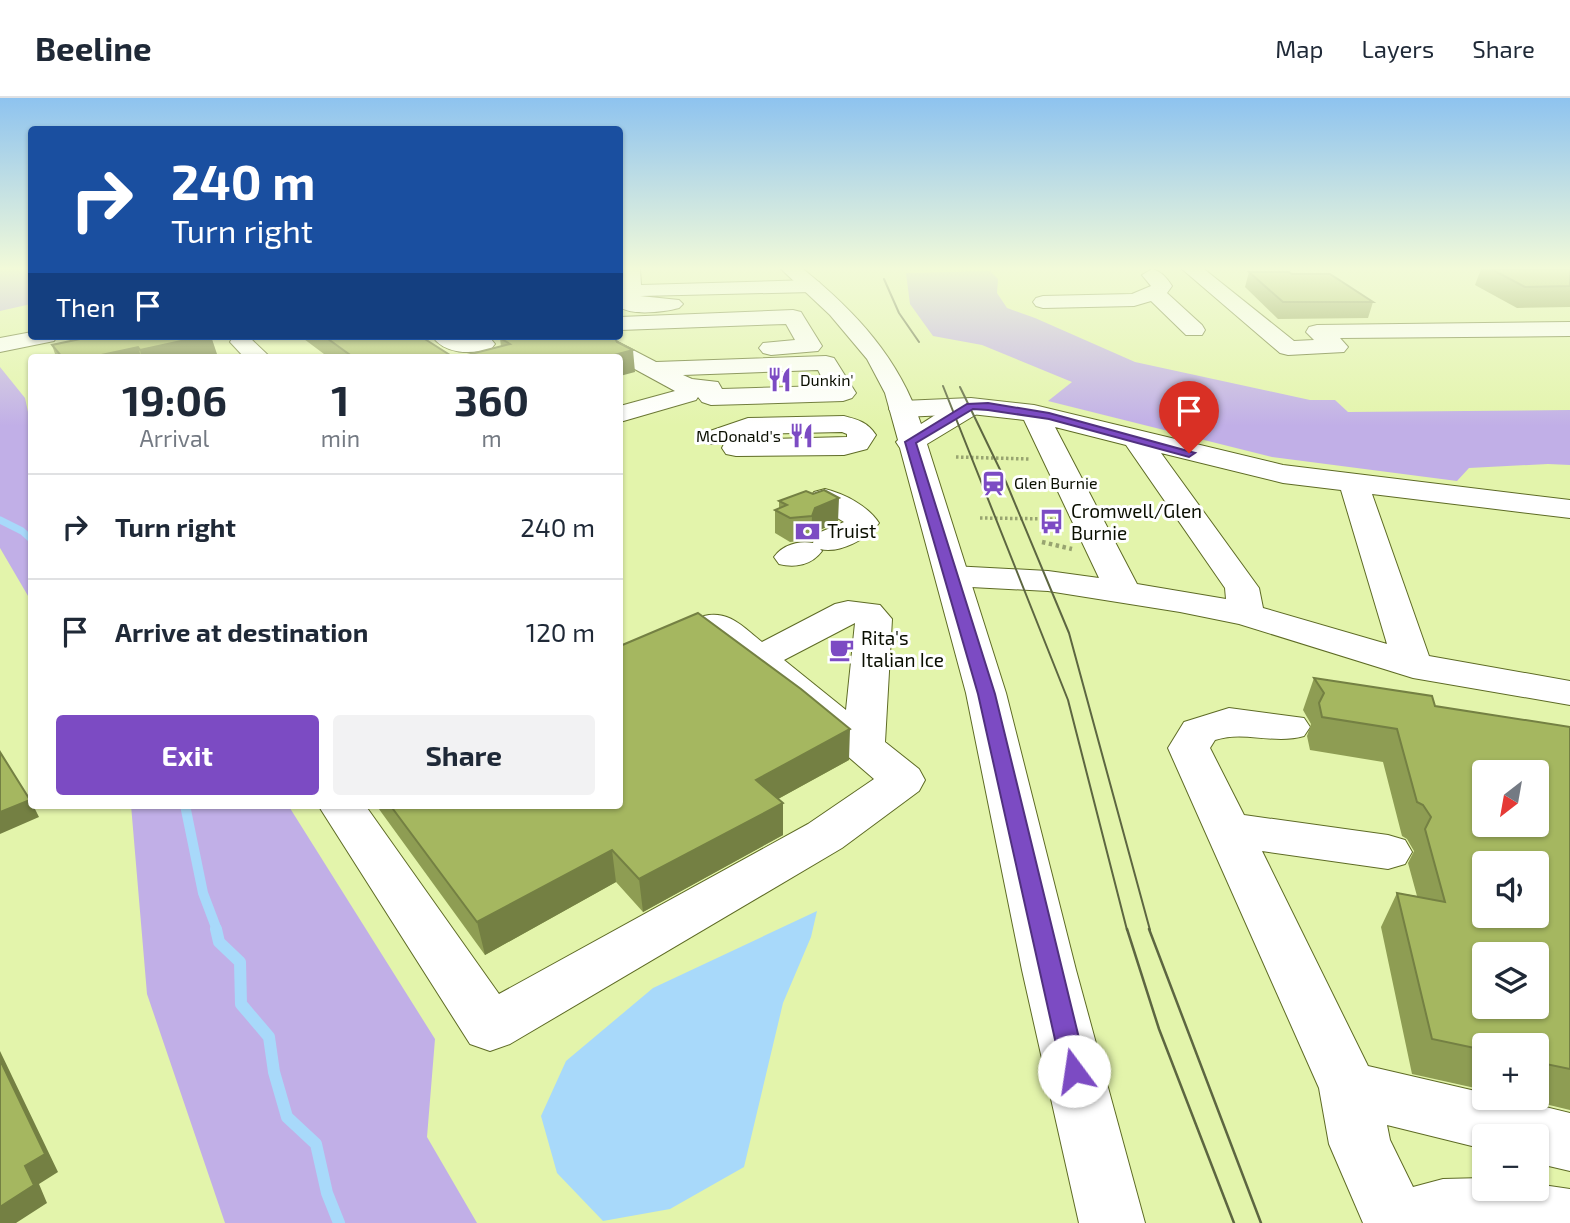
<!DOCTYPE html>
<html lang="en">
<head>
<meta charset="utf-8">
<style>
	body { margin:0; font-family:"Exo 2",sans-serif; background:#f2f2f3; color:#1f2937; height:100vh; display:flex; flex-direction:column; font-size:26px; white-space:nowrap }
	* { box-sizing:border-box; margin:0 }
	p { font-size:23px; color:#747a83 }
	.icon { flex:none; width:38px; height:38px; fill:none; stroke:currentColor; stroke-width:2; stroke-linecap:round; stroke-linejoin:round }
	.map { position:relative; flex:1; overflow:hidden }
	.sheet { position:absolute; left:28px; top:256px; width:595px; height:455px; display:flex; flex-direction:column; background:#fff; border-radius:7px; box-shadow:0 2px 5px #0004 }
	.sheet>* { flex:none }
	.top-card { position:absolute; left:28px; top:28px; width:595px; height:214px; border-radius:7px; box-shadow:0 2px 5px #0004; background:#1a4fa0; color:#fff; overflow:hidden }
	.needle { width:46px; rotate:211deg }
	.tools { position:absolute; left:1472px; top:662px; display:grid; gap:14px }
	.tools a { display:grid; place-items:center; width:77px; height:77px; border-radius:7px; background:#fff; box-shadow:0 2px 5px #0004; font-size:35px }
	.pin { position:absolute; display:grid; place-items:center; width:60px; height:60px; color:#fff; margin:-72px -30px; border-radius:50% 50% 50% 0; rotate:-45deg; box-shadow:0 0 7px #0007 }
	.pin .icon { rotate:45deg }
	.me { position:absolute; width:77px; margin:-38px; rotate:346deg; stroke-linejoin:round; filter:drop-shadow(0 0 5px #0008) }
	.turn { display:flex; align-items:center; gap:24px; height:147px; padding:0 28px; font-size:32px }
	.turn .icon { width:91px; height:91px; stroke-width:2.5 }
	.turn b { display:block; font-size:49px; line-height:60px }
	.then { display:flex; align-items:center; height:66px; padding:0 28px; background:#0003; gap:14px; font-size:26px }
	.eta { display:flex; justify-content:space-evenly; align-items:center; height:119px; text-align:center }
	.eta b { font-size:42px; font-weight:700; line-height:49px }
	.primary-button { display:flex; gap:14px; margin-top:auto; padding:14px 28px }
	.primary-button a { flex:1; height:80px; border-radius:7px; background:#7c4bc3; color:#fff; font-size:28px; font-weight:700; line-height:80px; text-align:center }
	.primary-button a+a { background:#f2f2f3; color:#1f2937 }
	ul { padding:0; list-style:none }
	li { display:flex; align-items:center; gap:21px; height:105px; padding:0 28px; border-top:2px solid #e0e1e3 }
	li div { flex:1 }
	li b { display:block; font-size:26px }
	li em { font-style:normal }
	header { display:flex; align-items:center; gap:42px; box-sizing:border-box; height:98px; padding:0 35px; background:#fff; border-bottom:2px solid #e0e1e3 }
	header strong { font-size:33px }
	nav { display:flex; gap:38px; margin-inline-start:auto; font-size:24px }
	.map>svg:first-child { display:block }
</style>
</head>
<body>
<header>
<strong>Beeline</strong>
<nav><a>Map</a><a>Layers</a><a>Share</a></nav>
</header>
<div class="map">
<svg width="1570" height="1125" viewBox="0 0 1570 1125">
	<rect width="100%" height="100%" fill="#e3f4ab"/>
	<path fill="#c1afe7" d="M0,171H31V206L0,213Z
		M990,173L998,181L997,195L1007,210L1035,220L1135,264L1310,302H1335L1348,314L1570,312V367L1548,366L1469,370L1457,383L1272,359L1048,303L1072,284L982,247L933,238L910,206L906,175Z
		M0,269L25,300L31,328V503L0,450Z
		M131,707H288L435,941L427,1039L477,1125H225L147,896Z"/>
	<path fill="#a8d9fa" d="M817,813L811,839L783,905L744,1069L670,1111L603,1123L557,1075L541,1018L566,963L653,890Z"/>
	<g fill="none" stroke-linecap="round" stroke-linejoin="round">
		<path stroke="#a8d9fa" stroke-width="7" d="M0,422L22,433L32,442"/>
		<path stroke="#a8d9fa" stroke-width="10" d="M185,707L203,795L217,832"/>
		<path stroke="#a8d9fa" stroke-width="12" d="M216,831L219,844L240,864L241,906L269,939L274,974L287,1019L316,1046L327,1095L339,1125"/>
		<defs>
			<path id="minor" d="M624,171H640L641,187L812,182L819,184L822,188L819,192L812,194L640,198L679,202L683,206L679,210C664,214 632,218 620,209Z
				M1152,171C1161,173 1167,180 1172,188L1167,195L1202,227L1205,232L1202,237H1186L1151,203L1134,208L1043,210L1036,208L1033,204L1036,200L1043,198L1132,196L1151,188L1142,177Z
				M1182,171H1204L1294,243L1314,242L1306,234L1309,229L1317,227L1570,224V238L1340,240L1348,249L1344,254L1288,257L1280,255Z
				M793,212L801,214L804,219L822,248L818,253L771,257L763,255L759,250L763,245L795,242L786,226L620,232V219Z
				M32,234V238H57L54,243L0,254V240Z
				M245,238L249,239L270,259H244L230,244L233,239Z
				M432,238L483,239L491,241L495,246L491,251C471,256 445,257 432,238Z
				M578,238H606L656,264L826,258L834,260L856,295L852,300L843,303L711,307L702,304L698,299L696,302L620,324V308L675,293L620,263V259C607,259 585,249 578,238ZM818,272L826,288L722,291L718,284L692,281L683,277Z
				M971,300L1034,307L1283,367L1570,402V420L1372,396L1429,558L1570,583V607L1413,580L1239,526L1180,514L1048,493L952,488L940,485L935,478L940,471L952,468L1048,473L1099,480L1024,322L971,316L902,319L893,317L889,311L893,305L902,303ZM1055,329L1126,347L1225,490L1226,501L1137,486ZM1161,355L1283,385L1341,392L1387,546L1263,510L1259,490Z
				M844,318C859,322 867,324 876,337L867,351L844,357L736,358L726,356L722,350L724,346H707L703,340L707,334L748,320ZM842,334L847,336V339L738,342L752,336Z
				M825,391C845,396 868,408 879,425C868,441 839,456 820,451L822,453C812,467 795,470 779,466L774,459C782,447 799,442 813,445L816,436L844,424L814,406L810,400L814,394Z
				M848,503L880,507L892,521L885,644L919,671L925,682L919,693L842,750L510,946L490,953L470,946L318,707H365L499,896L808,726L874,681L704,534L699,526L704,518C729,512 743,529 762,544L835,506ZM855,525L846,612L784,562Z
				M1229,610L1304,620L1310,629L1304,638C1273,647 1245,632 1215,642L1210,650L1244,717L1388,737L1405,742L1412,754L1405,766L1388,771L1262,753L1368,968L1484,995V999H1504L1570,1015V1073L1536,1065V1038H1484V1051L1387,1027L1390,1042L1413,1089L1443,1081L1484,1080V1090H1536V1086L1570,1091V1125H1363L1329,1046L1319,990L1168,650L1184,624Z"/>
			<path id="major" d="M781,171H803C856,214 899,260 921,326C938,316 959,297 980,302L984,308L980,314L927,346L1006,595L1076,872L1145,1125H1079L1022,872L966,595L900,350L896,344L898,342L885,295L867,261L830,217Z"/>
		</defs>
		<use href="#minor" stroke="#5e6b25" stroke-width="2"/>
		<use href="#major" stroke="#5e6b25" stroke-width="2"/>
		<path stroke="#98a470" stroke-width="3.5" stroke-dasharray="2.5 2.5" stroke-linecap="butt" d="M956,359L1029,361
			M980,420L1057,421"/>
		<path stroke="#98a470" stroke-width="4.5" stroke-dasharray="3.5 3.5" stroke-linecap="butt" d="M1042,444L1072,451"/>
		<use href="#minor" fill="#fff" fill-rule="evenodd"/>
		<use href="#major" fill="#fff" fill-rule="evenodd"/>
		<path stroke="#5d6641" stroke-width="2" d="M884,181L899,215L919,244
			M943,288L1068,602L1127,832
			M960,289L1006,384L1069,535L1150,832"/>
		<path stroke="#5d6641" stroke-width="2.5" d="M1127,831L1159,931L1234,1125
			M1149,831L1261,1125"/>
	</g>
	<path fill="#8e9d53" d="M1481,171H1570V209L1517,210L1475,187Z
		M1249,174L1373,204L1368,220L1278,221L1245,189Z
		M88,238H204L218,259H56L52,247L88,239Z
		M300,238H420L453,259H328Z
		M500,240L617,244L635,274L501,249Z
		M779,403L838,424L815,434L811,442L790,444L775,435V412L779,410Z
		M1314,580L1435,608L1570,629V1012L1516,999H1536V947H1484V992L1412,976L1381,829L1397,795L1417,798L1408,765L1414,753L1407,741L1402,738L1383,664L1310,652L1307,638L1311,626L1303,612Z
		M849,662L778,701L783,705V737L643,814L616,784L485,857L376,707H620Z"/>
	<path fill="#748043" d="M204,238H211L218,259H142L140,252Z
		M138,249L141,259H92Z
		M633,252L635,274L620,278V259H607Z
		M839,400L838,424L815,434L811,442L812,418L815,410Z
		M850,631L849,662L756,713V682Z
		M30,702L32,707H33L39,719L0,736V714Z
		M783,705V737L643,814L639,781Z
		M612,752L616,784L485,857L477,824Z
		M0,953L58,1074L39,1086L47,1105L16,1125H0V1109L25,1068L0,962Z"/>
	<path fill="#a5b760" stroke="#748043" stroke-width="2" fill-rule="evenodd" d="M1491,171H1570V188L1525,189Z
		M1249,174H1289L1292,176H1330L1373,204H1283Z
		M94,238H204L140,252L138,249L92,259H62L52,247Z
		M324,238H420L453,259H353Z
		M527,238H605L609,240H615L617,244L633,252L607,259H459L510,246L500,240H520Z
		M824,392L839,400L815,410L812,418L790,420L775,412L787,407L779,403L806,393L813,396Z
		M698,515L801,591L850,631L756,682L783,705L639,781L612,752L477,824L390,707H620V548Z
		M1314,580L1432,598L1435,608L1570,629V971L1536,964V947H1484V952L1432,941L1397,795L1445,804L1425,731L1431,719L1423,707L1417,704L1397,631L1322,619L1319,605L1324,595ZM1484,674H1536V726H1484ZM1484,765H1536V817H1484ZM1484,856H1536V908H1484Z
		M0,654L30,702L0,714Z
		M0,962L45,1056L25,1068L34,1087L0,1109Z"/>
	<linearGradient id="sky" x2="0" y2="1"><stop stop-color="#8ec3ef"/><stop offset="0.52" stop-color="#f2fad9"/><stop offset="1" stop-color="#f2fad9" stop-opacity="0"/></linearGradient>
	<rect width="1570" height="328" fill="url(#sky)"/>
	<path fill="#7c4bc3" stroke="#51317f" stroke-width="2" d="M988,305L1049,315L1195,355L1189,359L1049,321L988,312L973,311L916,345L995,596L1087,973L1083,981L1074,984L1066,981L1062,973L978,596L905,344L967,306Z"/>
	<defs>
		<symbol id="restaurant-bare" viewBox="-9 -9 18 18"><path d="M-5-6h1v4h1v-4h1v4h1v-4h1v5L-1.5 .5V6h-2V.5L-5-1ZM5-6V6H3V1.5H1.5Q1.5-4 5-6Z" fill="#7c4bc3" stroke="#fff" stroke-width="2.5" paint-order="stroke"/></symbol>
		<symbol id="station-bare" viewBox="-9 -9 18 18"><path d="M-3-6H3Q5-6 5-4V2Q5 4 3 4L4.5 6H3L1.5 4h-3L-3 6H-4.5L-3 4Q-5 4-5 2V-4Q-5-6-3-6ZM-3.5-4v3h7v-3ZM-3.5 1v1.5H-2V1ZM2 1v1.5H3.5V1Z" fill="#7c4bc3" stroke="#fff" stroke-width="2.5" paint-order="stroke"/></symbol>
		<symbol id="bus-bare" viewBox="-9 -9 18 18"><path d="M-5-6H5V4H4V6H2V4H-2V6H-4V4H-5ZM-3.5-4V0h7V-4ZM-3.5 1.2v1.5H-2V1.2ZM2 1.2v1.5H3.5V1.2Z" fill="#7c4bc3" stroke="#fff" stroke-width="2.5" paint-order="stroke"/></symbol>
		<symbol id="bank-bare" viewBox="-9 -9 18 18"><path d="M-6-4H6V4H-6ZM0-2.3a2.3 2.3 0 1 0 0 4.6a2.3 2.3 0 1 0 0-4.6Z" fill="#7c4bc3" stroke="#fff" stroke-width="2.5" paint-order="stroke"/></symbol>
		<symbol id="cafe-bare" viewBox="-9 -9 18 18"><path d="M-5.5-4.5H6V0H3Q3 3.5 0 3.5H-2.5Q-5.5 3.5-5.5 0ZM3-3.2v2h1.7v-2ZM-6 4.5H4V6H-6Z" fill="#7c4bc3" stroke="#fff" stroke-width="2.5" paint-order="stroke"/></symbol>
	</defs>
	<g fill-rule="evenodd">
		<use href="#restaurant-bare" x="762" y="264" width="35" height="35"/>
		<use href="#restaurant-bare" x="784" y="320" width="35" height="35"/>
		<use href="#station-bare" x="976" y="368" width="35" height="35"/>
		<use href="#bus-bare" x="1034" y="406" width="35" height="35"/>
		<use href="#bank-bare" x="790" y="416" width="35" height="35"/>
		<use href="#cafe-bare" x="824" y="534" width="35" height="35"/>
	</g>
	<g text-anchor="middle" stroke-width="6" stroke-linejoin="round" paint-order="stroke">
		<g font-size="16" fill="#0a0e00" stroke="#fff" text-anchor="start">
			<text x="800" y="288">Dunkin'</text>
			<text x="781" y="344" text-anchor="end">McDonald's</text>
			<text x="1014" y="391">Glen Burnie</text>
		</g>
		<g font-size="19" fill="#0a0e00" stroke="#fff" text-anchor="start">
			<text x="1071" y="420">Cromwell/Glen<tspan x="1071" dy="22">Burnie</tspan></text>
			<text x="827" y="440">Truist</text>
			<text x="861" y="547">Rita's<tspan x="861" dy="22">Italian Ice</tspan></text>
		</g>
	</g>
</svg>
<div class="tools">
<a><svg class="needle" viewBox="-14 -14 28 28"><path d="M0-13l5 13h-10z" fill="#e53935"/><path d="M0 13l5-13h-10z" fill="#747a83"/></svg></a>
<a><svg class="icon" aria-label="sound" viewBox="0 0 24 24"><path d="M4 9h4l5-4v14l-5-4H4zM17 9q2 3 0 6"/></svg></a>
<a><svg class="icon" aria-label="layers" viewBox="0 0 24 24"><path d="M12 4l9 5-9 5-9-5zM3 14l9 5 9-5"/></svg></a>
<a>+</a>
<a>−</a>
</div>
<div class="pin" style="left:1189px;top:355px;background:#d93025"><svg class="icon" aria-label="arrive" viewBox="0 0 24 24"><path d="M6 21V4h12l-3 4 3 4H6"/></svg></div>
<svg class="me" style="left:1074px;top:973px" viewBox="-20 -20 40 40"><circle r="19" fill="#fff"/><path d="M0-13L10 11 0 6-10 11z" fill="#7c4bc3"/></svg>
<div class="top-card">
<div class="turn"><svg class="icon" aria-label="right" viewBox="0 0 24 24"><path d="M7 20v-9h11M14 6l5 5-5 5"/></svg><div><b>240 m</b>Turn right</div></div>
<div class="then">Then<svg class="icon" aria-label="arrive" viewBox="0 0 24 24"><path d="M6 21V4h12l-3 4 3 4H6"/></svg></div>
</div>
<section class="sheet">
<div class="eta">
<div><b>19:06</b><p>Arrival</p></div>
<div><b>1</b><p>min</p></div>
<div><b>360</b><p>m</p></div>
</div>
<ul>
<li><svg class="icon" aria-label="right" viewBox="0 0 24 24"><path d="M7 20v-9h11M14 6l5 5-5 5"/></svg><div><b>Turn right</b></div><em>240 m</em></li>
<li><svg class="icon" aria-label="arrive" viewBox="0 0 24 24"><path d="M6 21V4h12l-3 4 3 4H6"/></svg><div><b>Arrive at destination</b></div><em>120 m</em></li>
</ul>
<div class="primary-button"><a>Exit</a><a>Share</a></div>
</section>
</div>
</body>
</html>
